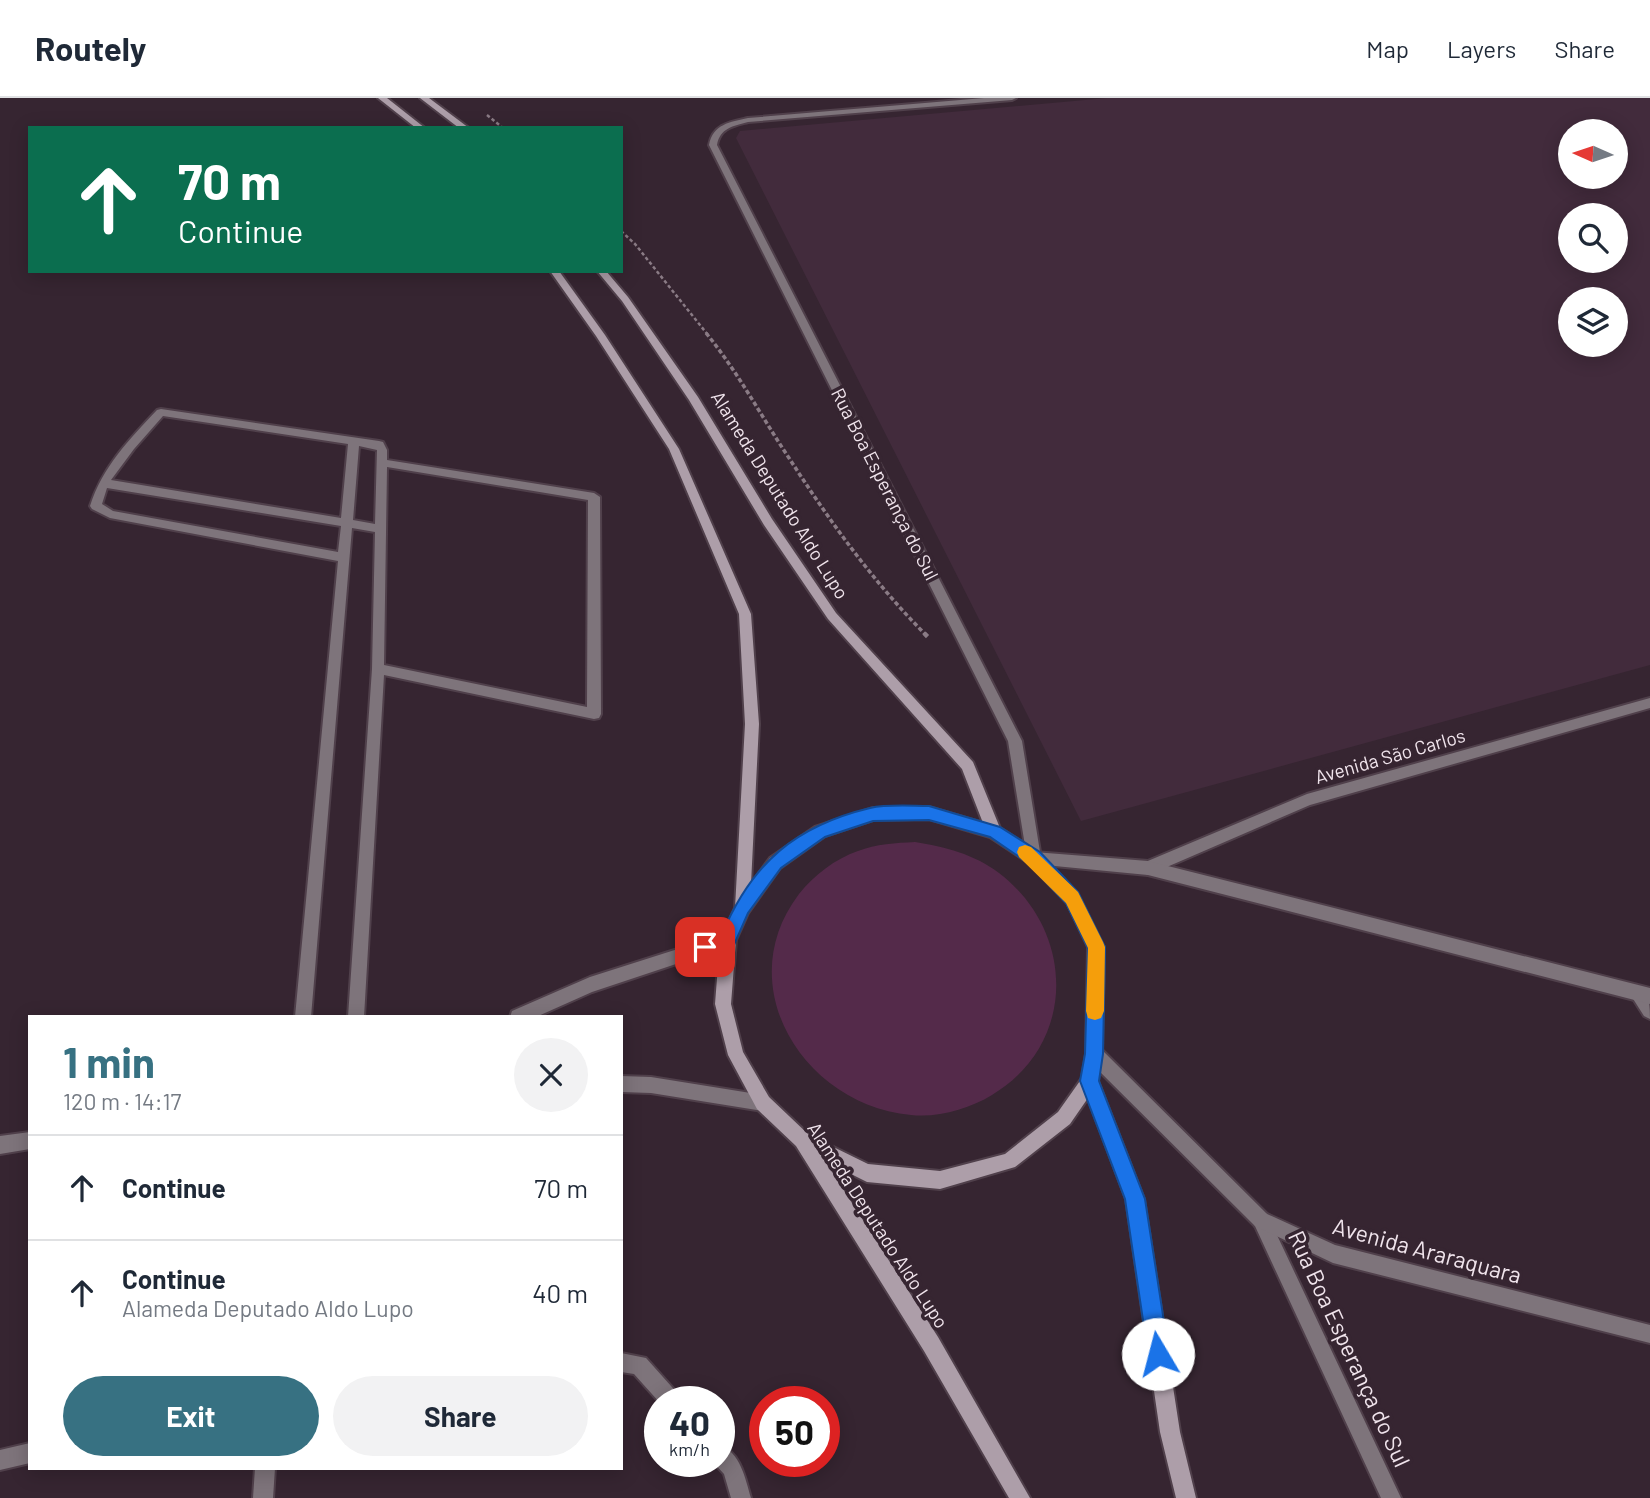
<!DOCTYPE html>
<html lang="en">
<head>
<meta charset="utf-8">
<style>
	body { margin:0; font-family:Barlow,sans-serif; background:#f2f2f3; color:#1f2937; height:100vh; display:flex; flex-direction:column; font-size:26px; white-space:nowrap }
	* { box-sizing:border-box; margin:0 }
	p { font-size:23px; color:#747a83 }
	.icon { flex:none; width:38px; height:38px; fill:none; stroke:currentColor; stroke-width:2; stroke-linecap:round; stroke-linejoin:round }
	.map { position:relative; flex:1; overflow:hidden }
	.side { position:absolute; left:28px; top:917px; width:595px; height:455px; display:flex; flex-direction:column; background:#fff; border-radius:0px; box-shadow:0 4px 18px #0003 }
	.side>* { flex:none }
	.guide { position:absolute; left:28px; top:28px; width:595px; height:147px; border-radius:0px; box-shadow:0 4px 18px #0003; background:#0b6e4f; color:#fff; overflow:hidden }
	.needle { width:46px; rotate:273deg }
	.controls { position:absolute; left:1558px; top:21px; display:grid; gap:14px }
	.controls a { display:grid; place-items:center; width:70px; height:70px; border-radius:50%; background:#fff; box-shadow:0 4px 18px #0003; font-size:35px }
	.speed { position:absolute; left:644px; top:1288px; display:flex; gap:14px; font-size:35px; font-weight:700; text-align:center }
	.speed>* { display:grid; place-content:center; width:91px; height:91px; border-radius:50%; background:#fff; box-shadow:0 4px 18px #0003; line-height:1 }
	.speed small { font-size:18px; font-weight:400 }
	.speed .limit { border:10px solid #d22; background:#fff; color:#111 }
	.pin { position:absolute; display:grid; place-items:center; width:60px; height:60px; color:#fff; margin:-30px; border-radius:14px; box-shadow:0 4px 10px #0006 }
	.me { position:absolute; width:77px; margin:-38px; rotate:352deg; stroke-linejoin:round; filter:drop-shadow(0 0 5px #0008) }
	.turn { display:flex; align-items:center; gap:24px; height:147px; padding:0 35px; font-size:32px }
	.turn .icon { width:91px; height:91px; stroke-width:2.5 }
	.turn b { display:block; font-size:49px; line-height:60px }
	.round { display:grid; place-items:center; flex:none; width:74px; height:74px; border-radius:37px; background:#f2f2f3 }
	.headline { display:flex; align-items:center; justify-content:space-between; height:119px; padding:0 35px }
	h1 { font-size:42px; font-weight:700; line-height:52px; color:#377182 }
	.action { display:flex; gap:14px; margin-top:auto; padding:14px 35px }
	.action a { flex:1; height:80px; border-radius:42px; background:#377182; color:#fff; font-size:28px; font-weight:700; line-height:80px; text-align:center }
	.action a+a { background:#f2f2f3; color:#1f2937 }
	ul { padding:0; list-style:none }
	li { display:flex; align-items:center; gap:21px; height:105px; padding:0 35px; border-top:2px solid #e0e1e3 }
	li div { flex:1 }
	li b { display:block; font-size:26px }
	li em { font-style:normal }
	header { display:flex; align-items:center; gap:42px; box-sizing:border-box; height:98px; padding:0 35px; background:#fff; border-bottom:2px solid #e0e1e3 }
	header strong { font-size:33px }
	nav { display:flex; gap:38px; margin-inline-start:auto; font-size:24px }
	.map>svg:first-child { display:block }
</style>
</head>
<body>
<header>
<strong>Routely</strong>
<nav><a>Map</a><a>Layers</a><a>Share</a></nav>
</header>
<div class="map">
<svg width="1650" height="1400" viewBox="0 0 1650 1400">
	<rect width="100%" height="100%" fill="#362531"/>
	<path fill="#422b3c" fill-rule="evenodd" d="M1107,0H1650V567L1081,723L736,40L740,33ZM1570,33H1615V79H1570ZM1570,117H1615V163H1570ZM1570,201H1615V247H1570Z"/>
	<path fill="#542a4a" d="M915,744C945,749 974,756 999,775C1076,834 1077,946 992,997C969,1011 938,1020 911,1017C804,1007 729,888 799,796C814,777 835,761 858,753C876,746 896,745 915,744Z"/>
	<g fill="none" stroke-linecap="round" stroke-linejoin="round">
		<defs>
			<path id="service" d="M161,311L379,343L383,344L387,352V362L594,395L600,399L601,616L599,620L594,621L384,577L364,919H348L372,571L375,434L352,430L311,919H295L338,463L110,420L92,411L90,408C103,368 129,342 157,312ZM163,318L348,346L341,420L111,382L134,351ZM359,348L377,352L375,426L353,422ZM387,369L588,402L587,609L384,567ZM107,390L341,428L338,454L113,413L102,406Z
				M728,835L733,837L736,842L733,847L592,894L536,919H510L512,913L590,879Z
				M621,978L651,979L763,997L769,999L771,1005L769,1011L763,1013L651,995L621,994Z
				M30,1034V1051L0,1056V1038Z
				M621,1255L646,1260L679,1297L682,1304L660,1305L634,1276L621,1274Z
				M30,1345V1365L0,1372V1352Z
				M719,1346C741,1355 745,1380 751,1400H731L724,1376L712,1363H719Z
				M255,1370H275L273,1400H253Z"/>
			<path id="minor" d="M984,0H1016L1012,2L748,24C733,28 720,30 717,47L1022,643L1041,760L1039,765L1034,766L1029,765L1027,760L1008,643L709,47C713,26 730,24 748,20Z
				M1650,600V610L1310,707L1153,775L1148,777L1143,775L1141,770L1143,765L1307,696Z
				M1638,888C1650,894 1650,908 1650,921L1644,918L1630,896L1632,891Z
				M1261,1113L1267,1116L1401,1400H1381L1255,1128L1252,1122L1255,1116Z"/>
			<path id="tertiary" d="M1034,754L1148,763L1650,890V906L1148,777L1034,766L1029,765L1027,760L1029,755Z
				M1094,948L1100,950L1267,1116L1335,1147L1650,1227V1245L1333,1165L1255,1128L1088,962L1086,956L1088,950Z"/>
			<path id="secondary" d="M378,0H387L425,30H416Z
				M420,0H429L469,30H459Z
				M550,173H559L605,237L679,351L751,516L759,626L751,786L770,760L815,729L873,710L929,709L983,725L962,671L828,521L764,427L689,302L622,203L597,173H606L628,199L698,299L772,421L836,515L973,664L1000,730L1039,755L1077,795L1101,844L1104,849L1102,956L1098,983L1144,1101L1180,1334L1196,1400H1176L1160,1334L1126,1101L1088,1000L1070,1026L1015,1069L940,1091L867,1084L825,1063L938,1239L1030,1400H1009L924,1253L796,1048L757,1011L728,957L715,906L720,842L735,810L745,626L739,516L669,351L596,238ZM929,721L990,739L1029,765L1067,805L1088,849L1086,956L1082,980L1058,1014L1005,1056L940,1073L868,1066L809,1037L769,999L743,954L731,906L736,842L748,815L780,770L825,738L873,722Z"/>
		</defs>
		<use href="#service" stroke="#50404b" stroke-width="4"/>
		<use href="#minor" stroke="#50404b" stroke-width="4"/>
		<use href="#tertiary" stroke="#50404b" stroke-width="4"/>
		<use href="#secondary" stroke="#50404b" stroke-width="4"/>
		<path stroke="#8a7b85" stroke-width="2.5" stroke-dasharray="3.5 2.5" stroke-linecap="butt" d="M487,17L503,30
			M621,133L635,146L708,237"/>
		<path stroke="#8a7b85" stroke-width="3.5" stroke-dasharray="4.5 2.5" stroke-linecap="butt" d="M706,235C738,274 761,318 789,360C829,422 873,484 926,537"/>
		<path stroke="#8a7b85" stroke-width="4.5" stroke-dasharray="5 3.5" stroke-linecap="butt" d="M924,535L930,541"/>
		<use href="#service" fill="#7e747b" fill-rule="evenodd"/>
		<use href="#minor" fill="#7e747b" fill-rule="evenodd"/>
		<use href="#tertiary" fill="#7e747b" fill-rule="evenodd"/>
		<use href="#secondary" fill="#ad9ea9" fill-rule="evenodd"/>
	</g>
	<path fill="#1a73e8" stroke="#114b97" stroke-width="2" d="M929,708L1000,729L1040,754L1078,794L1105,849L1103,956L1099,983L1145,1101L1169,1256L1166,1264L1158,1267L1151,1264L1148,1256L1125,1101L1080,983L1085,956L1088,850L1066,805L1028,765L990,739L929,722L873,723L825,739L781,770L748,815L734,847L705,857L699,855L696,849L699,843L722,836C752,765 795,728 870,710C888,706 911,708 929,708Z"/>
	<path fill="#f59e0b" d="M1025,747L1031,749L1078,794L1103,844L1105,849L1104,913L1101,920L1095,922L1088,920L1086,913L1088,850L1066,805L1019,759L1017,754L1019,749Z"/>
	<g text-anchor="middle" stroke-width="7" stroke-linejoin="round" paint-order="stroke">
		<g font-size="19" fill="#f0e4ec" stroke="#362531">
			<text transform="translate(885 386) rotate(63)" y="7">Rua Boa Esperança do Sul</text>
			<text transform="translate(780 397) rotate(58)" y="7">Alameda Deputado Aldo Lupo</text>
			<text transform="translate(1390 658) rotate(-16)" y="7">Avenida São Carlos</text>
			<text transform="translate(878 1127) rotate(57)" y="7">Alameda Deputado Aldo Lupo</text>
		</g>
		<g font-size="23" fill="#f0e4ec" stroke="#362531">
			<text transform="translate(1427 1153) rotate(15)" y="8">Avenida Araraquara</text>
			<text transform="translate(1349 1251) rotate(65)" y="8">Rua Boa Esperança do Sul</text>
		</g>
	</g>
</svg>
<div class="controls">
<a><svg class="needle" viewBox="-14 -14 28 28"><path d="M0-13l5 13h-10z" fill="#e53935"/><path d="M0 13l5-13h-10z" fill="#747a83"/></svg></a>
<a><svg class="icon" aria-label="search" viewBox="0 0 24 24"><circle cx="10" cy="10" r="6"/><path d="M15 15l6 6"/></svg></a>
<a><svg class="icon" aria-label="layers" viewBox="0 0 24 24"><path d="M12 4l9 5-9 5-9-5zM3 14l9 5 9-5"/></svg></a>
</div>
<div class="speed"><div>40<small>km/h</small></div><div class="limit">50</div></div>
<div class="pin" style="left:705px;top:849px;background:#d93025"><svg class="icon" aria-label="arrive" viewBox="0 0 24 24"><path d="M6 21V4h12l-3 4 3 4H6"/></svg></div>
<svg class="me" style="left:1158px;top:1256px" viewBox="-20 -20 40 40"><circle r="19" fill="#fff"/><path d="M0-13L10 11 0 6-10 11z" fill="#1a73e8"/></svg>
<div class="guide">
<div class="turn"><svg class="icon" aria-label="ahead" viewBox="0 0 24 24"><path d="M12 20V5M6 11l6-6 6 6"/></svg><div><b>70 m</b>Continue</div></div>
</div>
<section class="side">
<div class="headline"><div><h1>1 min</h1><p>120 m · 14:17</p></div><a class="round"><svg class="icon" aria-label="close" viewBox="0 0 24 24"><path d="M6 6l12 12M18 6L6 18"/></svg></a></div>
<ul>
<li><svg class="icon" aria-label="ahead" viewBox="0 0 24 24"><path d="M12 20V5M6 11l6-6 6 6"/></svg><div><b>Continue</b></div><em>70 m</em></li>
<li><svg class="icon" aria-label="ahead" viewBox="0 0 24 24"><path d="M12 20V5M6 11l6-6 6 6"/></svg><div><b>Continue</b><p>Alameda Deputado Aldo Lupo</p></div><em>40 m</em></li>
</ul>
<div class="action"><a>Exit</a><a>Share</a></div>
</section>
</div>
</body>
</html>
